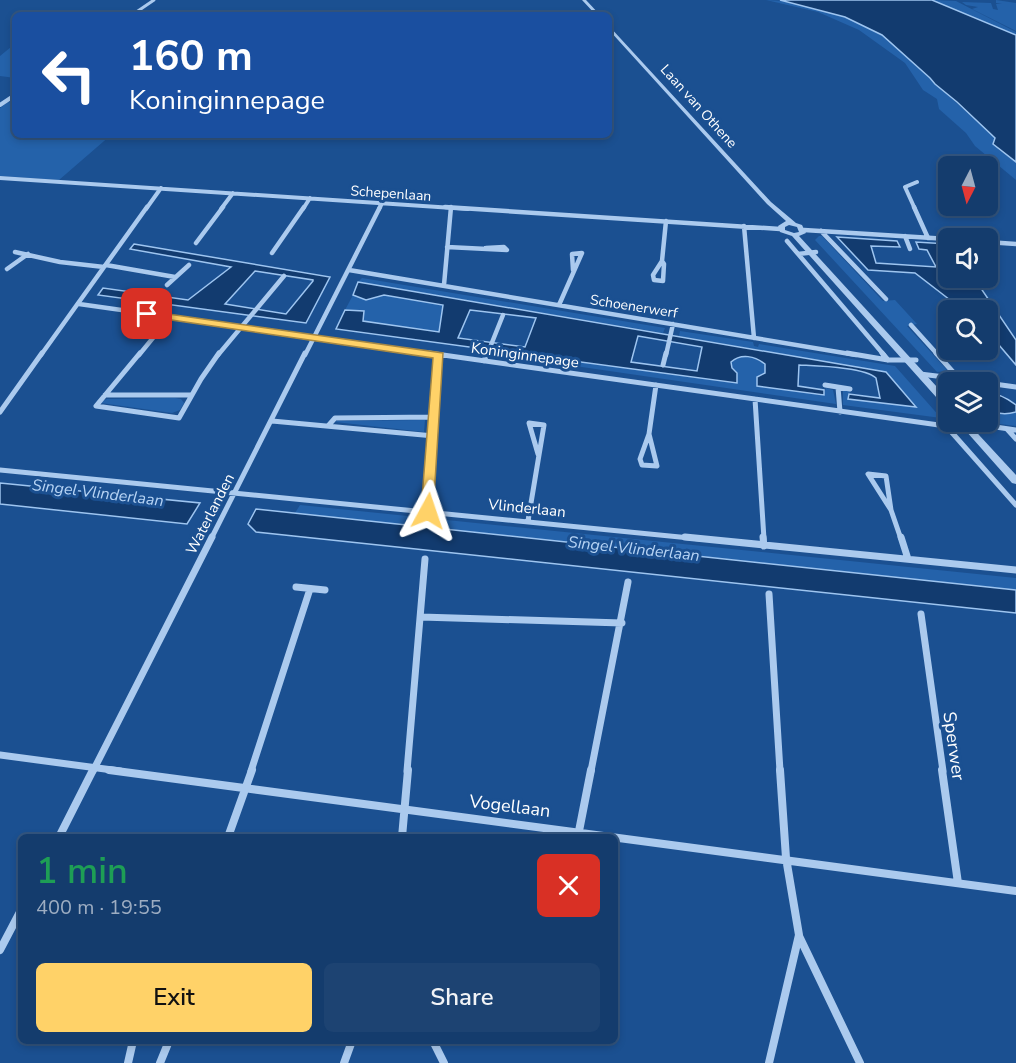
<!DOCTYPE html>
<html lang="en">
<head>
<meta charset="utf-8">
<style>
	body { margin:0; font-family:"Nunito Sans",sans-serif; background:#1d4372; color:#f1f3f6; height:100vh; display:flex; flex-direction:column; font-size:22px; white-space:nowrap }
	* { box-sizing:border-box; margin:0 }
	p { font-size:20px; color:#9dadc2 }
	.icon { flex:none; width:33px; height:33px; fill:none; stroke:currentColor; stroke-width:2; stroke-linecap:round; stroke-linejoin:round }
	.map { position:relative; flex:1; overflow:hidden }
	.drawer { position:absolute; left:18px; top:834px; width:600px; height:210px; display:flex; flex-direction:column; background:#143c6d; border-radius:9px; box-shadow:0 3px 9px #0003,0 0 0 2px #335680 }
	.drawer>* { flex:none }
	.top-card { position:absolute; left:12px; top:12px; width:600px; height:126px; border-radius:9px; box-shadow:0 3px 9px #0003,0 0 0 2px #335680; background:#1a4fa0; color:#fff; overflow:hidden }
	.needle { width:39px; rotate:186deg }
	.tools { position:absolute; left:938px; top:156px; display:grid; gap:12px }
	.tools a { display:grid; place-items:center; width:60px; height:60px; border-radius:9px; background:#143c6d; box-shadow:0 3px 9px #0003,0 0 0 2px #335680; font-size:30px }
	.pin { position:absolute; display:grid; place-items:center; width:51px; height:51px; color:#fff; margin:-26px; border-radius:12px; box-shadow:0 3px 9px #0006 }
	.me { position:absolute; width:66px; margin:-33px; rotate:5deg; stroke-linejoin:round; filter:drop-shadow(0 0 4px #0008) }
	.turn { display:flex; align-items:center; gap:21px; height:126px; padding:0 18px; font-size:27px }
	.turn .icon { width:78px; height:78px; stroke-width:2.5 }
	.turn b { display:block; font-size:42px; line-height:51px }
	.round { display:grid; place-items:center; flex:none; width:63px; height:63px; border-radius:9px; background:#1d4372 }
	.summary { display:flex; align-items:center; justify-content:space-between; height:102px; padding:0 18px }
	h1 { font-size:36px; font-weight:600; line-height:45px; color:#1e9e55 }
	.primary-button { display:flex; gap:12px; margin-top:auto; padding:12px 18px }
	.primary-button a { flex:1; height:69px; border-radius:9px; background:#ffd268; color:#111; font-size:24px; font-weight:600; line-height:69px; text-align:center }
	.primary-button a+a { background:#1d4372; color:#f1f3f6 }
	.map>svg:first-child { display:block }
</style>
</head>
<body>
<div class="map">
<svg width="1016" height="1063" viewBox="0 0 1016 1063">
	<rect width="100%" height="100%" fill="#1b5091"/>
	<path fill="#2462aa" d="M766,0L785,1L845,17L882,35L996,139L993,141L999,150L1016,162V180L975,146L966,133L939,109L937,99L923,90L905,63L859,30L818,12Z
		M932,0L956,1L1016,32V35Z
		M996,0L1016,3V31L972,9L978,7L966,5L962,2L991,3L993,9L998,10L996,4H1002L996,3Z
		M11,47H15V78L0,76V56Z
		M8,102L15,103V135H111L59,180L0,176V108Z
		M819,236H822L883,301L895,300L917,324L907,326L948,371L937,372L815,240Z
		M362,278L665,328L663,333L358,282Z
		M353,295L366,300L384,295L443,305L439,332L362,321L364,311L345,310Z
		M680,331L753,342L754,346L758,347L759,344L895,366L941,418L843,405V391H851L849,394L915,407L886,372L679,336Z
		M492,350L736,383L737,373L732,368L731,362C741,353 755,356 765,364V373L757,377L824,394L826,388L833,390L836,404L492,354Z
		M175,398L181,399L184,403L180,410L172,413L101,403L102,401L107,399Z
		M987,403C994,413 1005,416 1016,412V426L984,422H987Z
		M425,420L424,432L335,422L337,421Z
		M300,505L1016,578V590L295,513Z"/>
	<path fill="#123b6f" stroke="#9ec5f0" stroke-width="1.5" fill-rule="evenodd" d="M780,0H932L1016,35V162L993,144L995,138L957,102L935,84L930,78L882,35L845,17Z
		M837,237L897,241L900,247L871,246L876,263L936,267L927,250L919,249L916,242L948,244V278H974L1016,340V365L987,331V310H969L962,302L954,303L915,273L868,270Z
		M134,244L330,277L306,323L98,295L103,288L188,300L231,267L130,249ZM255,271L313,280V281L286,314L225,304Z
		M358,282L886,372L916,407L848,399L849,394L880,398L876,378C865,367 816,366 799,365L798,386L824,390V395L757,386V377L765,373V364C755,356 741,353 731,362L732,368L737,373V383L336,329L345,310L364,311L363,321L439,332L443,305L384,295L366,300L353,295ZM470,310L536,318L525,347L458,338ZM638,336L702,347L697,371L631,362Z
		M987,393C998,393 1007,398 1016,405V412C999,417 987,412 987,393Z
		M0,483L200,503L187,524L0,504Z
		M256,509L1016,590V613L256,532L248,524Z"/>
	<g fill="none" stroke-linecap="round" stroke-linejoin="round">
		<path stroke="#abcaee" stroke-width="3" d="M132,15L154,0"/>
		<path stroke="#abcaee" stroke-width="4" d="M0,105L15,95
			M0,178L468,209
			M146,209L161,188
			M221,209L233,193
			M303,209L310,198
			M379,209L382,203
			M915,209L905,187L917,182"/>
		<path stroke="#abcaee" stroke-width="4.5" d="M445,207L780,229
			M914,207L928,238
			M744,226L754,338
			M804,230L948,239
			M821,231L886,299
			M905,236L910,249
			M787,241L884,355
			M987,242L1016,244
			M196,243L223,207
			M447,247L507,250L504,247L486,248
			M15,252L60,262L104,267
			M272,253L304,207
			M798,254L816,252
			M662,261L664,264L663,281L654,280L653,275Z
			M662,261L666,221
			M106,265L175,277
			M7,269L28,254
			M349,270L856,355
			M167,285L189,265
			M444,285L451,207
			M79,304L440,355
			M559,305L582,253L572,254L573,270
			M911,325L938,355
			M41,355L147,207
			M139,355L170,317
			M218,355L284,276
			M305,355L380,207
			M487,355L503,315
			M666,355L673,324"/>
		<path stroke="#abcaee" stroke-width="5" d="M140,353L96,406L179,418L201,379L219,353
			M429,353L960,428L982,425L1016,430
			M847,353L888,360H916
			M882,353L888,360
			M936,353L953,372L954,377
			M484,361L487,353
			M663,365L666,353
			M920,374L986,382
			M987,383L1016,387
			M825,385L850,389
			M838,387L840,412
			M105,395H190
			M755,399L764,539
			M0,412L42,353
			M272,421L434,436
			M328,426L335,418L434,417
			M947,427L1016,505
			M1007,429L1016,439
			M649,434L657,466L642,465L640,459Z
			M649,434L656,385
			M0,470L700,539
			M868,474L886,476L891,510Z
			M891,510L901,539
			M428,511L439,355
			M528,521L544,425L529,423L538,454
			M211,539L305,353"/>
		<path stroke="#abcaee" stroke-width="7" d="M685,537L1016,570
			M763,537L764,546
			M901,537L908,559
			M296,587L325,590
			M769,594L780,771
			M921,614L943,771
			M421,617L622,623
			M0,755L120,771
			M93,771L212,537
			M251,771L310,589
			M407,771L425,559
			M591,771L628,582"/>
		<path stroke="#abcaee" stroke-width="8" d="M109,770L1016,891
			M942,770L958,883
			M579,831L591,770
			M59,837L93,770
			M228,837L252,770
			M402,837L408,770
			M799,936L860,1063
			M0,950L21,910
			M433,1041L444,1063
			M128,1063L133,1041
			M160,1063L169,1041
			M344,1063L352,1041
			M769,1063L799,935L786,858L780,770"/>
		<path fill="#abcaee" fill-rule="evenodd" d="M582,0H586L600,15H596Z
			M609,26L771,202L796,223L802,225L806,233L799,236L948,399V408L945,407L792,236L780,232L778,226L786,221L767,204L609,30ZM789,225L797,227L799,232L794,233L785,230V227Z
			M958,422H967L1016,475V484L1012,483Z"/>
	</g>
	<path fill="#ffd268" stroke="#a68844" stroke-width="1.5" d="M147,311L443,353L433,514L428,515L421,511L433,358L144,316V312Z"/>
	<g text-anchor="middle" stroke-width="6" stroke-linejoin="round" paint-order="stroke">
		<g font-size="14" fill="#fff" stroke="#1b5091">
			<text transform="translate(699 106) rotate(48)" y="5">Laan van Othene</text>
			<text transform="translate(391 193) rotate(4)" y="5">Schepenlaan</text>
			<text transform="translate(634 306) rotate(9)" y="5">Schoenerwerf</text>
		</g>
		<g font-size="15" fill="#fff" stroke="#1b5091">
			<text transform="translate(525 355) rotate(8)" y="5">Koninginnepage</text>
			<text transform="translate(527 508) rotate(6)" y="5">Vlinderlaan</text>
			<text transform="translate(210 514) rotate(-63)" y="5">Waterlanden</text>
		</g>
		<g font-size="16" font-style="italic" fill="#b7d4f5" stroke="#1b5091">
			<text transform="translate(98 492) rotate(7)" y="6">Singel Vlinderlaan</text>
			<text transform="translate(634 548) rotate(6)" y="6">Singel Vlinderlaan</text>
		</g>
		<g font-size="18" fill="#fff" stroke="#1b5091">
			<text transform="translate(954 746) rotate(82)" y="6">Sperwer</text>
			<text transform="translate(510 806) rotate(7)" y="6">Vogellaan</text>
		</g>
	</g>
</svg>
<div class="tools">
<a><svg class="needle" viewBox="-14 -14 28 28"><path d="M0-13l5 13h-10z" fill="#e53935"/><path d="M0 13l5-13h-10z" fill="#9dadc2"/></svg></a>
<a><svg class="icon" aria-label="sound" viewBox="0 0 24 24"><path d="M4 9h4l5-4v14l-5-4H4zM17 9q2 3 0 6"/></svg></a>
<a><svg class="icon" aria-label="search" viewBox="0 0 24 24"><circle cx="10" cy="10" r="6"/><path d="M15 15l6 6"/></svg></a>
<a><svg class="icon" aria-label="layers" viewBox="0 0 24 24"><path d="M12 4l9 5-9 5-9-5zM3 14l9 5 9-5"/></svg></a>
</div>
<div class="pin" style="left:147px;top:314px;background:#d93025"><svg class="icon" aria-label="arrive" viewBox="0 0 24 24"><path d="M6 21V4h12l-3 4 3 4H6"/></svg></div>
<svg class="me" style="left:428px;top:511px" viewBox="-20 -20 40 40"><path d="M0-17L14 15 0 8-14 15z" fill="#ffd268" stroke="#fff" stroke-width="4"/></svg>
<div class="top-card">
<div class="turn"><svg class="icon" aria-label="left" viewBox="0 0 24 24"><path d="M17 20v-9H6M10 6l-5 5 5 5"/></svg><div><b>160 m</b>Koninginnepage</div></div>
</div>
<section class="drawer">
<div class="summary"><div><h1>1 min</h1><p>400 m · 19:55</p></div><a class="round" style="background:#d93025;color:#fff"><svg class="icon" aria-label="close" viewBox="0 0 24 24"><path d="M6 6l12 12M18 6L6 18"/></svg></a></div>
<div class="primary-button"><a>Exit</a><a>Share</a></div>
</section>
</div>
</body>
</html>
